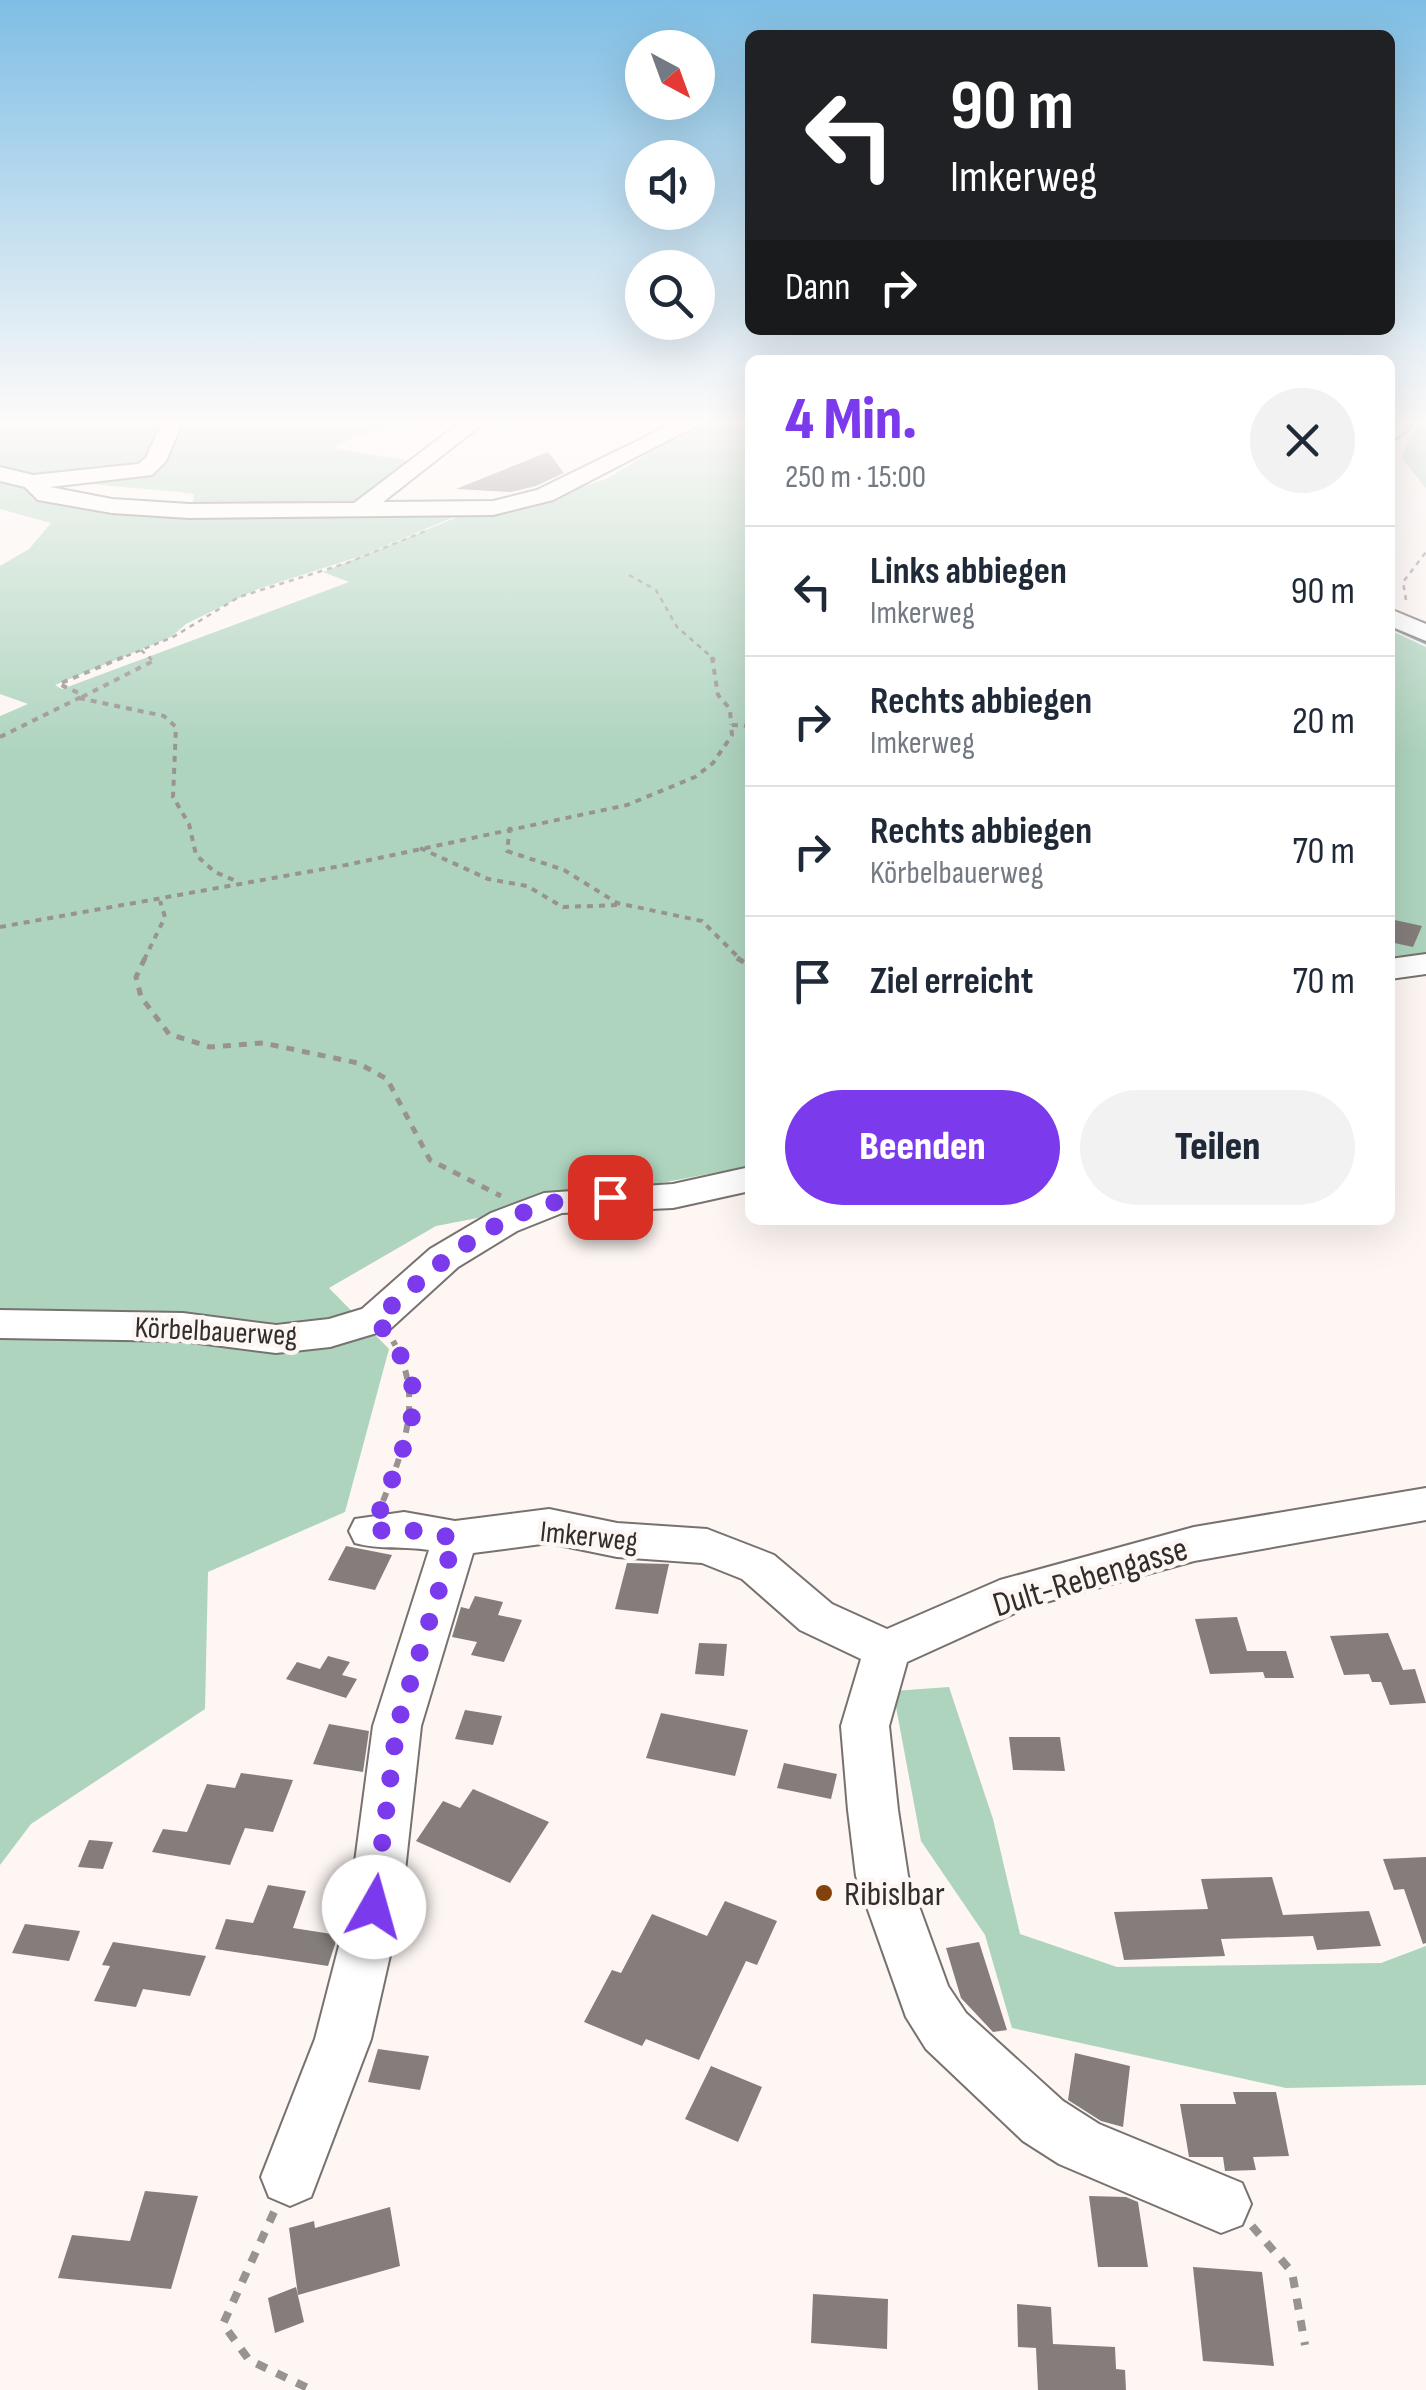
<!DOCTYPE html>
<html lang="de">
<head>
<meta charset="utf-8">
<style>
	body { margin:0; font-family:"Sofia Sans Condensed",sans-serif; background:#f2f2f3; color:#1f2937; height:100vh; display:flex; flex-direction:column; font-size:38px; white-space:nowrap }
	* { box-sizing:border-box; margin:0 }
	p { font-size:32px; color:#747a83 }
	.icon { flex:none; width:55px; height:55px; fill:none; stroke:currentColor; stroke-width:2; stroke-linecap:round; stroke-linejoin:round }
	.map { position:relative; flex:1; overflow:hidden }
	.sheet { position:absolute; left:745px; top:355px; width:650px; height:870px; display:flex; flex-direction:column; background:#fff; border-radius:15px; box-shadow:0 10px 40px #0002 }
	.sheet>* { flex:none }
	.guide { position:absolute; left:745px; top:30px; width:650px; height:305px; border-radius:15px; box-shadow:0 10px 40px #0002; background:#202124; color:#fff; overflow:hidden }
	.needle { width:65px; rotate:139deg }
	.controls { position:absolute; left:625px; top:30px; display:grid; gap:20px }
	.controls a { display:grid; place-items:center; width:90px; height:90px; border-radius:50%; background:#fff; box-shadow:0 10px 40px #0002; font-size:50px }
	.pin { position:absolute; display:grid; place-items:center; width:85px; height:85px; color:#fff; margin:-42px; border-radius:20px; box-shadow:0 5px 15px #0006 }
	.me { position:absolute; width:110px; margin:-55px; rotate:7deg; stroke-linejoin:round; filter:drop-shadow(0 0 8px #0008) }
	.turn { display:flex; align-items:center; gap:35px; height:210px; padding:0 40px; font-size:45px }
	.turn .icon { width:130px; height:130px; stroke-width:2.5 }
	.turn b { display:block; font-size:70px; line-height:85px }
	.then { display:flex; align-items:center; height:95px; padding:0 40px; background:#0003; gap:20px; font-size:38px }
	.round { display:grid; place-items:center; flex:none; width:105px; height:105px; border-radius:52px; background:#f2f2f3 }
	.head { display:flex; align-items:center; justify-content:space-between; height:170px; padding:0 40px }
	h1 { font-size:60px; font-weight:800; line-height:75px; color:#7c3aed }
	.primary-button { display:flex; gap:20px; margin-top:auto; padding:20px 40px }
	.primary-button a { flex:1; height:115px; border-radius:60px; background:#7c3aed; color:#fff; font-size:40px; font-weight:800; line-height:115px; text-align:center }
	.primary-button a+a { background:#f2f2f3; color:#1f2937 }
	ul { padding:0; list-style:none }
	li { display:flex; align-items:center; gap:30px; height:130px; padding:0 40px; border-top:2px solid #e0e1e3 }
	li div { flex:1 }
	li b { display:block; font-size:38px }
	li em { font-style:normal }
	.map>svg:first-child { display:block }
</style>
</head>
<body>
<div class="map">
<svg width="1426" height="2390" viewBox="0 0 1426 2390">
	<rect width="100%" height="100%" fill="#fdf6f3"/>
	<path fill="#aed4be" d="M29,418H427L360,434L334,448L410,461L352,504L192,509L194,494L179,492L69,482L57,489L76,496L73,503C201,525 336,508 466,512L361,556L255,590L186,624L171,637L55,685L62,689L349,582L323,572L477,509L500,508L504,513L608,478L706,418H750V1166L436,1226L329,1288L389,1349L345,1512L208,1572L205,1709L31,1824L0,1865V716L28,704L0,694V566L29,549L51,523L0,509V422Z
		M1421,418H1426V488L1401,457Z
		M1390,630L1426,647V954L1390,958Z
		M949,1687L993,1819L1020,1934L1117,1967L1381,1963L1426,1946V2085L1286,2088L1012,2028L985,1935L921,1841L893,1691Z"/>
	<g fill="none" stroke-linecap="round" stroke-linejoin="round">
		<path stroke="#6a9ea9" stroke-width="5" d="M1390,626L1426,642"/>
	</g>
	<path fill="#847d7b" d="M548,452L564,473L536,486L511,492L456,489Z
		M1390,919L1422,926L1413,947L1390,942Z
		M346,1546L392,1555L375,1590L328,1580Z
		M627,1563L669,1564L658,1614L615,1609Z
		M475,1596L503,1602L498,1615L522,1620L504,1662L471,1655L477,1642L452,1637L461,1607L469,1609Z
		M1237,1617L1247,1651H1286L1294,1678H1265L1263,1672L1210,1674L1195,1619Z
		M1388,1633L1403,1670L1415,1669L1426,1703L1390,1705L1381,1682H1372L1369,1674L1344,1675L1330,1636Z
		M699,1643L727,1644L724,1676L695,1674Z
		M328,1656L350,1662L342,1675L357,1679L346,1698L286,1679L297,1662L320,1669Z
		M465,1710L502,1716L493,1745L455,1739Z
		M661,1713L748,1730L735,1776L646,1758Z
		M329,1724L369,1731L363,1772L313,1764Z
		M1009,1737H1060L1065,1771L1013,1770Z
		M784,1763L837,1774L831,1799L777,1788Z
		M241,1773L293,1780L273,1832L245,1828L230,1865L152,1852L163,1829L187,1832L207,1784L235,1788Z
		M473,1789L549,1822L510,1883L416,1841L443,1801L460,1808Z
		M89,1840L113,1842L103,1869L78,1867Z
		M1426,1857V1943L1423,1944L1404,1889L1394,1890L1383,1859Z
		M1272,1877L1283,1915L1369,1911L1381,1946L1317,1950L1313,1936L1221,1939L1225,1956L1124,1960L1114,1912L1208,1909L1201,1879Z
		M268,1885L306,1891L293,1928L338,1935L328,1966L215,1949L226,1919L253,1923Z
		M725,1901L777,1921L757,1965L746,1961L699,2060L646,2039L642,2046L584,2022L612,1970L621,1973L652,1914L707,1936Z
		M25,1924L80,1931L69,1961L12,1953Z
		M113,1942L206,1956L190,1996L143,1989L136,2007L94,2001L110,1966L102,1965Z
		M979,1942L1007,2030L993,2032L961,1998L946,1948Z
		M378,2049L429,2056L420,2090L368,2082Z
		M1075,2053L1130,2066L1123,2127L1101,2121L1068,2100Z
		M711,2066L762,2087L738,2142L685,2119Z
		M1233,2092H1276L1289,2156L1253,2157L1256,2170L1225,2171L1223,2157H1189L1180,2104H1236Z
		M145,2191L198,2196L171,2289L58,2278L72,2235L130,2241Z
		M1089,2196L1126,2197L1138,2202L1148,2267H1098Z
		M390,2207L400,2266L298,2295L289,2228L314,2221L315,2228Z
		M1193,2267L1262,2272L1274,2366L1203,2361Z
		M296,2287L304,2322L275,2333L268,2298Z
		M813,2294L888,2299L887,2349L811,2343Z
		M1017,2304L1051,2307L1053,2344L1115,2347L1116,2369L1125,2370L1126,2390H1038L1036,2348L1018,2347Z"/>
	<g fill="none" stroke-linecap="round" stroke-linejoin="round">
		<defs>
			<path id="minor" d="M164,418H184L166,461L152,475L50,487L112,499L189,504L354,503L466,418H490L383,502L493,501L537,490L684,418H711L553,500L493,515L189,518L112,513L38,500L25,487L0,481V467L33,475L138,464L146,458Z
				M1393,418H1413L1409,429L1390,442Z
				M1390,609L1426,624V641L1390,626Z
				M1426,954V974L1390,979V959Z
				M750,1167V1191L673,1208L562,1213L517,1231L458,1267L390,1329L330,1347L276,1353L183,1341L0,1338V1310L183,1313L276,1325L329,1319L362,1309L430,1249L491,1213L544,1193L673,1184Z
				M1426,1488V1520L1194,1561L1028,1607L907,1662L889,1726L898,1810L908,1876L948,1986L966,2013L1063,2101L1099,2124L1242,2183L1251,2204L1242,2225L1221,2233L1059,2164L1023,2141L926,2049L906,2017L856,1876L848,1810L841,1726L861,1659L800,1630L742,1579L702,1563L617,1557L549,1543L473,1553L421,1726L401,1907L371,2039L311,2197L290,2206L269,2197L261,2177L315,2039L349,1907L373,1726L429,1550C404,1546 379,1550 355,1543L349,1531L355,1519L404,1512L455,1521L549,1509L617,1523L707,1529L774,1555L832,1604L887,1629L1000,1580L1194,1527Z"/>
		</defs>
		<use href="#minor" stroke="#78726f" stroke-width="4"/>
		<path stroke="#989391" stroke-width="2.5" stroke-dasharray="5 5" stroke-linecap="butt" d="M733,418L750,433
			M629,575L656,590L677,627L715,660
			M1406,600L1403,582L1426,552
			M141,650L152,660
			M117,660L173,637L239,597L347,563L428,530"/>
		<path stroke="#989391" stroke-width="4" stroke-dasharray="6 6" stroke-linecap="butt" d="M712,657L718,695L730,709L731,725
			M82,697L153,661L149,657
			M79,698L164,716L176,727L173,797L189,824L196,855L215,872L236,881
			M0,737L79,698L81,694L59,684L123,657
			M510,827L507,851L564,870L617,903L702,921L741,960
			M420,848L488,879L527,886L563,907L620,905
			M0,927L346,865L627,805L695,777L713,763L732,735L731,725L750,726
			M144,960L165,917L160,901"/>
		<path stroke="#989391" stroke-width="5" stroke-dasharray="8 8" stroke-linecap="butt" d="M145,958L136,977L141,997L169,1034L210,1047L263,1043L358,1063L387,1079L430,1160L501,1196
			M737,958L750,966"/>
		<path stroke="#989391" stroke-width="6" stroke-dasharray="9 9" stroke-linecap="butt" d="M383,1501C405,1447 424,1395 393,1341"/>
		<path stroke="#989391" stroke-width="8" stroke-dasharray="11 11" stroke-linecap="butt" d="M274,2212L223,2324L249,2360L312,2390
			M1252,2226L1292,2272L1305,2345"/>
		<use href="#minor" fill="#fff" fill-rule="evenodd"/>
	</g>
	<linearGradient id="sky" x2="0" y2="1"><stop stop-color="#7fbee4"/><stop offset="0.56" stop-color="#fefbfa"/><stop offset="1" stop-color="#fefbfa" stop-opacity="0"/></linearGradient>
	<rect width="1426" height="753" fill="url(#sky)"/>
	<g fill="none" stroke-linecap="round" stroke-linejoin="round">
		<path stroke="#7c3aed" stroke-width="18" stroke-dasharray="0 32.4" d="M374,1907L397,1726L455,1538L404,1529L372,1531C383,1502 416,1425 414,1396C411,1367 393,1341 376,1320C429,1272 484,1219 556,1202C573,1198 593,1198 610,1197"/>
	</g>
	<circle fill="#83420c" stroke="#fdf6f3" stroke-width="4" cx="824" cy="1893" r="10"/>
	<g text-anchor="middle" stroke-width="9" stroke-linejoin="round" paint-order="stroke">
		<g font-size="30" fill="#302d2c" stroke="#fdf6f3">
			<text transform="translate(216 1331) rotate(3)" y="10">Körbelbauerweg</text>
			<text transform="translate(589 1536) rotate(6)" y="10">Imkerweg</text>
		</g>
		<g font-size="35" fill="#302d2c" stroke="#fdf6f3">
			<text transform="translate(1090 1576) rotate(-17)" y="12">Dult-Rebengasse</text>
		</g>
		<g font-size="35" fill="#302d2c" stroke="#fdf6f3" text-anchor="start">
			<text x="844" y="1905">Ribislbar</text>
		</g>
	</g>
</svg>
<div class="controls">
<a><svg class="needle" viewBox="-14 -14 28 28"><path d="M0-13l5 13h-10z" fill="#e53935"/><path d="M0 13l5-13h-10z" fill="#747a83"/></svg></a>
<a><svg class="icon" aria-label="sound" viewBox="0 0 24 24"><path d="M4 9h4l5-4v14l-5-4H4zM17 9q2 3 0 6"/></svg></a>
<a><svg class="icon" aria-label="search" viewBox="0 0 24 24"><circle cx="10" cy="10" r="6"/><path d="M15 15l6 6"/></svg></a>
</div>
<div class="pin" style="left:610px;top:1197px;background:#d93025"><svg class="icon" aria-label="arrive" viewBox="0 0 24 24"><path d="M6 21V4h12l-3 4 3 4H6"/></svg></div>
<svg class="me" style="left:374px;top:1907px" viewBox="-20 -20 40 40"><circle r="19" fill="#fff"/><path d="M0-13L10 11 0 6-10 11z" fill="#7c3aed"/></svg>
<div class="guide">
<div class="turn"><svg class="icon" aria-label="left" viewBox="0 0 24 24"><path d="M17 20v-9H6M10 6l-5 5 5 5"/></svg><div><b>90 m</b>Imkerweg</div></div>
<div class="then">Dann<svg class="icon" aria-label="right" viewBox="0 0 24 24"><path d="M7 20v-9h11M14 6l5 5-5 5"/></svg></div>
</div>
<section class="sheet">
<div class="head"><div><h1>4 Min.</h1><p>250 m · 15:00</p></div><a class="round"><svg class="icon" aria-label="close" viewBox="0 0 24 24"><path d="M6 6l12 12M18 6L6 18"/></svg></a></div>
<ul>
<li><svg class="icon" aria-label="left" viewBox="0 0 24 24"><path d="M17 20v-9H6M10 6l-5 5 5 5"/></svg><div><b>Links abbiegen</b><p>Imkerweg</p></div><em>90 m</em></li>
<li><svg class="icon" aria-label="right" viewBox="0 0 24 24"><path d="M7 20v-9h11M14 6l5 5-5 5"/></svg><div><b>Rechts abbiegen</b><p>Imkerweg</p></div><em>20 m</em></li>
<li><svg class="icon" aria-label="right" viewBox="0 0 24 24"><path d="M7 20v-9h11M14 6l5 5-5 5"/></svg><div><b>Rechts abbiegen</b><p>Körbelbauerweg</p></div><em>70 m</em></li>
<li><svg class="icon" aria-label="arrive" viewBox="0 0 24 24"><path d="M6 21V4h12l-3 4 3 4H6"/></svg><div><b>Ziel erreicht</b></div><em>70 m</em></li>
</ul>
<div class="primary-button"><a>Beenden</a><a>Teilen</a></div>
</section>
</div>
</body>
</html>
